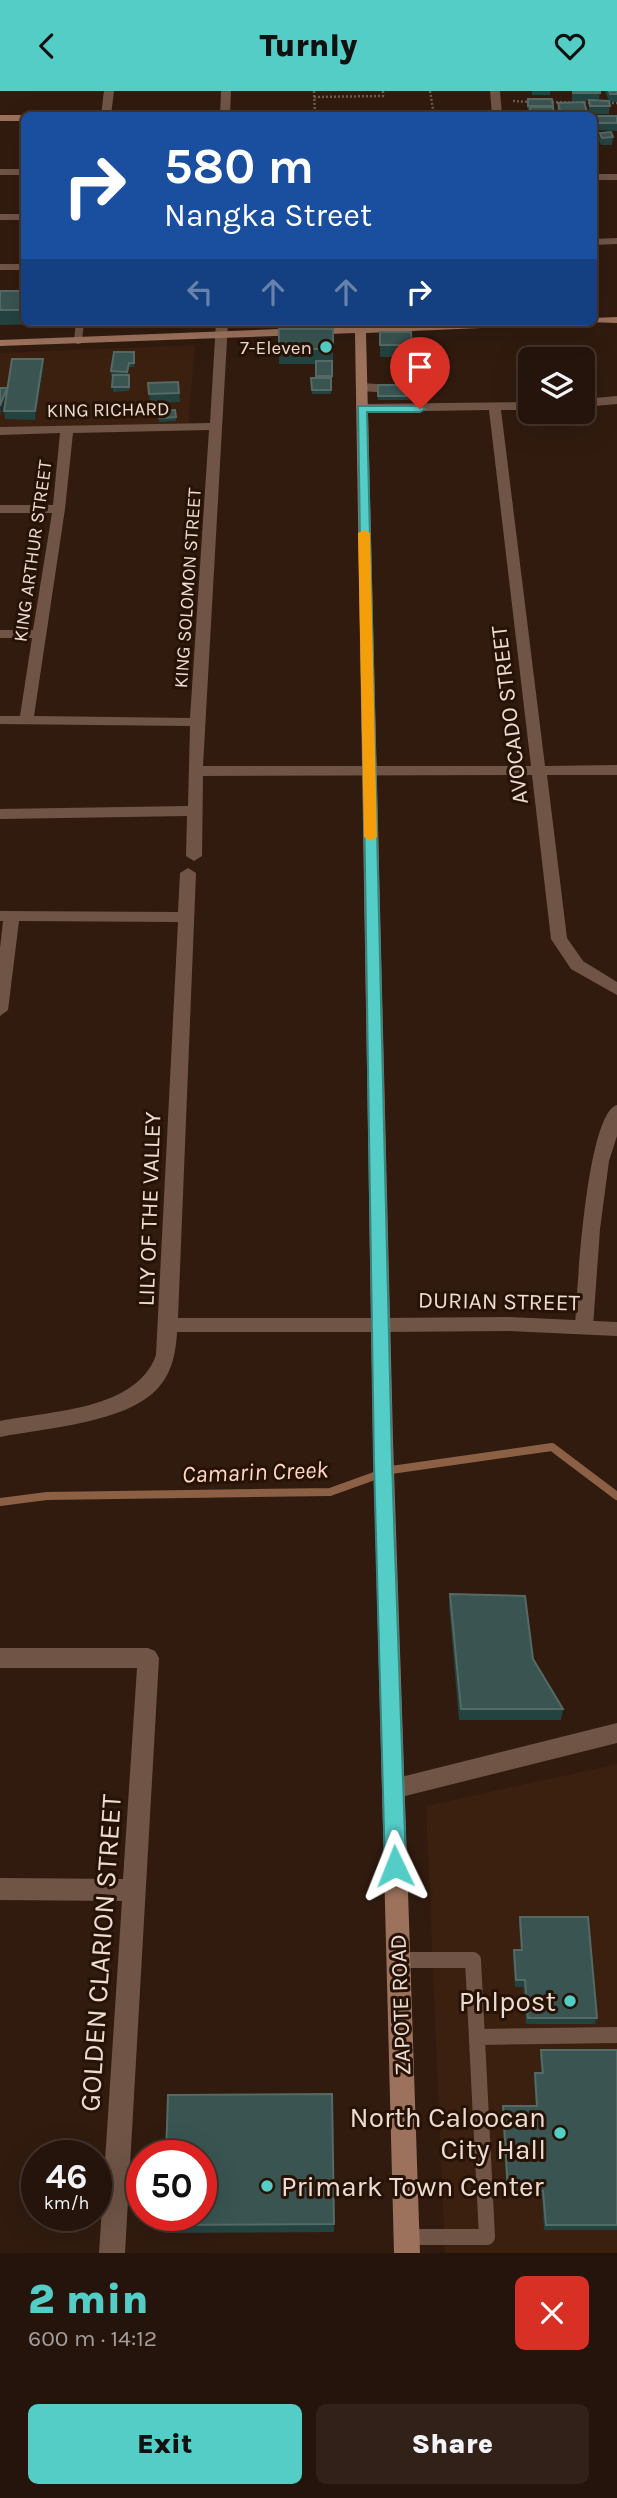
<!DOCTYPE html>
<html lang="en">
<head>
<meta charset="utf-8">
<style>
	body { margin:0; font-family:Karla,sans-serif; background:#312119; color:#f1f3f6; height:100vh; display:flex; flex-direction:column; font-size:26px; white-space:nowrap }
	* { box-sizing:border-box; margin:0 }
	p { font-size:23px; color:#a39e9d }
	.icon { flex:none; width:38px; height:38px; fill:none; stroke:currentColor; stroke-width:2; stroke-linecap:round; stroke-linejoin:round }
	.map { position:relative; height:2162px; overflow:hidden }
	.sheet { display:flex; flex-direction:column; background:#25140b; flex:1 }
	.sheet>* { flex:none }
	.hud { position:absolute; left:21px; top:21px; width:576px; height:214px; border-radius:10px; box-shadow:0 7px 28px #0002,0 0 0 2px #42332c; background:#1a4fa0; color:#fff; overflow:hidden }
	.fabs { position:absolute; left:518px; top:256px; display:grid; gap:14px }
	.fabs a { display:grid; place-items:center; width:77px; height:77px; border-radius:10px; background:#25140b; box-shadow:0 7px 28px #0002,0 0 0 2px #42332c; font-size:35px }
	.speed { position:absolute; left:21px; top:2049px; display:flex; gap:14px; font-size:35px; font-weight:700; text-align:center }
	.speed>* { display:grid; place-content:center; width:91px; height:91px; border-radius:50%; background:#25140b; box-shadow:0 7px 28px #0002,0 0 0 2px #42332c; line-height:1 }
	.speed small { font-size:18px; font-weight:400 }
	.speed .limit { border:10px solid #d22; background:#fff; color:#111 }
	.pin { position:absolute; display:grid; place-items:center; width:60px; height:60px; color:#fff; margin:-72px -30px; border-radius:50% 50% 50% 0; rotate:-45deg; box-shadow:0 0 7px #0007 }
	.pin .icon { rotate:45deg }
	.me { position:absolute; width:77px; margin:-38px; rotate:358deg; stroke-linejoin:round; filter:drop-shadow(0 0 5px #0008) }
	.turn { display:flex; align-items:center; gap:24px; height:147px; padding:0 28px; font-size:32px }
	.turn .icon { width:91px; height:91px; stroke-width:2.5 }
	.turn b { display:block; font-size:49px; line-height:60px }
	.lanes { display:flex; align-items:center; height:66px; padding:0 28px; background:#0003; justify-content:center; gap:35px; direction:ltr }
	.lanes .off { opacity:.35 }
	.round { display:grid; place-items:center; flex:none; width:74px; height:74px; border-radius:10px; background:#312119 }
	.summary { display:flex; align-items:center; justify-content:space-between; height:119px; padding:0 28px }
	h1 { font-size:42px; font-weight:800; line-height:52px; color:#54cdc7 }
	.cta { display:flex; gap:14px; margin-top:auto; padding:14px 28px }
	.cta a { flex:1; height:80px; border-radius:10px; background:#54cdc7; color:#111; font-size:28px; font-weight:800; line-height:80px; text-align:center }
	.cta a+a { background:#312119; color:#f1f3f6 }
	header { display:flex; justify-content:space-between; align-items:center; height:91px; padding:0 28px; background:#54cdc7; color:#111; font-size:32px; font-weight:800 }
	.map>svg:first-child { display:block }
</style>
</head>
<body>
<header><svg class="icon" aria-label="back" viewBox="0 0 24 24"><path d="M15 5l-7 7 7 7"/></svg>Turnly<svg class="icon" aria-label="heart" viewBox="0 0 24 24"><path d="M12 20l-8-8c-3-5 5-10 8-4 3-6 11-1 8 4z"/></svg></header>
<div class="map">
<svg width="617" height="2162" viewBox="0 0 617 2162">
	<rect width="100%" height="100%" fill="#311b0f"/>
	<path fill="#3b1f0f" d="M195,254L188,334L0,340V262Z
		M617,1673V2162H445L426,1715Z"/>
	<g fill="none" stroke-linecap="round" stroke-linejoin="round">
		<path stroke="#8c6044" stroke-width="8" d="M0,1411L47,1405L330,1401L391,1379L552,1356L617,1405"/>
		<path stroke="#6e5a4f" stroke-width="2.5" stroke-dasharray="2 2" stroke-linecap="butt" d="M314,0L315,24
			M430,0L434,24
			M314,6L383,5V0
			M513,10L532,11
			M548,11L592,12
			M604,12H617"/>
		<path stroke="#705547" stroke-width="8" d="M78,249L80,231
			M360,296L393,298"/>
		<path stroke="#705547" stroke-width="16" d="M398,1869H473L487,2146H406
			M477,1946L617,1944"/>
		<path fill="#705547" fill-rule="evenodd" d="M104,0H114L111,24H101Z
			M490,0H500L502,24H492Z
			M0,78H24V84H0Z
			M593,83H617V89H593Z
			M0,123H24V129H0Z
			M617,147V153L593,154V148Z
			M0,173H24V179H0Z
			M216,231H228L203,675H531L489,319L362,321L356,317L362,313L530,311V319H501L545,675L617,674V684H547L567,847L583,870L617,891V904L571,878L551,848L532,684L203,685L202,765L194,770L186,765L187,725L0,728V718L188,715L190,635L0,633V625H20L32,547H0V539H33L52,422H0V414H53L60,342L0,344V336L210,332ZM209,339L190,627L34,625L65,418L73,342Z
			M617,305V313L583,316V308Z
			M188,777L196,782L178,1227H380L387,1229L389,1234L387,1239L380,1241H177C176,1261 172,1282 158,1297C127,1332 45,1337 0,1346V1330C50,1320 137,1319 156,1264L178,831L19,830L8,919L0,925V857L3,830H0V820L178,821L180,782Z
			M617,1014V1045L609,1070L600,1138L593,1236L591,1241L584,1243L577,1241L575,1236C577,1202 586,1023 617,1014Z
			M0,1557H148L155,1560L159,1567L125,2162H99L122,1810L0,1809V1787L123,1788L137,1577H0Z"/>
		<path fill="#705547" fill-rule="evenodd" d="M221,0H231L230,24H220Z
			M509,1226L617,1231V1245L509,1240L380,1241L373,1239L371,1234L373,1229L380,1227Z
			M617,1632V1652L393,1708L385,1705L382,1698L385,1691L393,1688Z"/>
		<path fill="#9c725c" fill-rule="evenodd" d="M0,24H26L24,30H0Z
			M617,226V232L588,231H593V227Z
			M354,231H366V235L560,231L554,234L366,242L393,1349L420,2162H394L373,1349L355,242L0,255V249L354,235Z"/>
	</g>
	<path fill="#234341" d="M532,0H550V4H532Z
		M572,0H600L599,10H609L605,0H617V11H610L609,23H589V10H572Z
		M528,8L553,15L554,24H529L527,15Z
		M558,12L588,24H558L557,20Z
		M595,25H617V40L595,39L594,33Z
		M600,42L613,46L612,54H601L599,50Z
		M0,200H24V231H46V233L0,234Z
		M94,231H169V233L94,234Z
		M171,231H202V232L172,233Z
		M279,238H333V273H332V290H331V303H312L311,287H316V273H279Z
		M380,241L412,254L411,266H380Z
		M134,261V276H129L128,284H129V300L113,301V285H111V280Z
		M44,276L35,329L5,328L4,320V315L0,324V297H7Z
		M413,280L425,298V310H413Z
		M178,291L180,311L150,312L148,292Z
		M378,294H408L409,309H378Z
		M175,319L176,330L159,331L157,320Z
		M450,1503L563,1618L561,1629H459L449,1514Z
		M520,1826L597,1927L595,1933H526L523,1896H515L513,1865L514,1859H521L519,1833Z
		M541,1959H617V2139H544L542,2105H507L502,2021L503,2015H536L534,1988L535,1982H541L540,1965Z
		M332,2003L334,2141L165,2142L163,2134Z"/>
	<path fill="#202c26" d="M43,268L44,276L35,329V320Z
		M7,297L8,305L1,324L0,315Z"/>
	<path fill="#395451" stroke="#556965" stroke-width="2" d="M573,0H600V2H573Z
		M609,0H617V3H610Z
		M528,8H552L553,15H528Z
		M589,9L609,10L610,15H590Z
		M584,11L588,24H561L558,12Z
		M530,16H553L554,24H531Z
		M595,25H617V32H596Z
		M611,41L613,46L602,47L600,42Z
		M0,200H24V219H0Z
		M279,238H333V258H279Z
		M380,241H411L412,254H380Z
		M114,261H134V272H129L127,281L111,280Z
		M12,268H43L35,320H4Z
		M316,270H332V285H316Z
		M413,280H424L425,298H414Z
		M113,284H129V296H112Z
		M311,287H331V299H312Z
		M178,291L179,302L149,303L148,292Z
		M378,294H408L409,305H378Z
		M0,297H7L0,315Z
		M175,319L176,326L159,327L157,320Z
		M450,1503L525,1505L533,1568L563,1618H461Z
		M520,1826H588L597,1927H528L525,1889H516L514,1859H522Z
		M541,1959H617V2134H546L543,2100H508L503,2015H537L535,1982H543Z
		M332,2003L334,2133L163,2134L164,2124H201V2065H166L168,2004Z"/>
	<path fill="#54cdc7" stroke="#378581" stroke-width="2" d="M358,315H420L425,318L420,321H367L392,1372L406,1775L403,1782L395,1785L388,1782L385,1775L374,1372Z"/>
	<path fill="#f59e0b" d="M364,439L370,442L377,746L371,750L364,746L358,442Z"/>
	<g fill="#54cdc7" stroke="#271206" stroke-width="2.5">
		<circle cx="326" cy="256" r="7"/>
		<circle cx="570" cy="1910" r="7"/>
		<circle cx="560" cy="2042" r="7"/>
		<circle cx="267" cy="2095" r="7"/>
	</g>
	<g text-anchor="middle" stroke-width="6" stroke-linejoin="round" paint-order="stroke">
		<g font-size="19" fill="#ecdcd4" stroke="#271206" text-anchor="end">
			<text x="312" y="263">7-Eleven</text>
		</g>
		<g font-size="19" fill="#ecdcd4" stroke="#271206">
			<text transform="translate(108 318) rotate(-1)" y="7">KING RICHARD</text>
			<text transform="translate(32 460) rotate(-82)" y="7">KING ARTHUR STREET</text>
			<text transform="translate(187 497) rotate(-86)" y="7">KING SOLOMON STREET</text>
		</g>
		<g font-size="23" fill="#ecdcd4" stroke="#271206">
			<text transform="translate(509 624) rotate(-97)" y="8">AVOCADO STREET</text>
			<text transform="translate(149 1118) rotate(-88)" y="8">LILY OF THE VALLEY</text>
			<text transform="translate(499 1210) rotate(1)" y="8">DURIAN STREET</text>
			<text transform="translate(400 1914) rotate(-92)" y="8">ZAPOTE ROAD</text>
		</g>
		<g font-size="24" font-style="italic" fill="#fed9c6" stroke="#271206">
			<text transform="translate(255 1381) rotate(-2)" y="8">Camarin Creek</text>
		</g>
		<g font-size="28" fill="#ecdcd4" stroke="#271206">
			<text transform="translate(100 1862) rotate(-86)" y="10">GOLDEN CLARION STREET</text>
		</g>
		<g font-size="28" fill="#ecdcd4" stroke="#271206" text-anchor="end">
			<text x="556" y="1920">Phlpost</text>
			<text x="546" y="2036">North Caloocan<tspan x="546" dy="32">City Hall</tspan></text>
			<text x="281" y="2105" text-anchor="start">Primark Town Center</text>
		</g>
	</g>
</svg>
<div class="fabs">
<a><svg class="icon" aria-label="layers" viewBox="0 0 24 24"><path d="M12 4l9 5-9 5-9-5zM3 14l9 5 9-5"/></svg></a>
</div>
<div class="speed"><div>46<small>km/h</small></div><div class="limit">50</div></div>
<div class="pin" style="left:420px;top:318px;background:#d93025"><svg class="icon" aria-label="arrive" viewBox="0 0 24 24"><path d="M6 21V4h12l-3 4 3 4H6"/></svg></div>
<svg class="me" style="left:395px;top:1775px" viewBox="-20 -20 40 40"><path d="M0-17L14 15 0 8-14 15z" fill="#54cdc7" stroke="#fff" stroke-width="4"/></svg>
<div class="hud">
<div class="turn"><svg class="icon" aria-label="right" viewBox="0 0 24 24"><path d="M7 20v-9h11M14 6l5 5-5 5"/></svg><div><b>580 m</b>Nangka Street</div></div>
<div class="lanes"><svg class="icon off" aria-label="left" viewBox="0 0 24 24"><path d="M17 20v-9H6M10 6l-5 5 5 5"/></svg><svg class="icon off" aria-label="ahead" viewBox="0 0 24 24"><path d="M12 20V5M6 11l6-6 6 6"/></svg><svg class="icon off" aria-label="ahead" viewBox="0 0 24 24"><path d="M12 20V5M6 11l6-6 6 6"/></svg><svg class="icon" aria-label="right" viewBox="0 0 24 24"><path d="M7 20v-9h11M14 6l5 5-5 5"/></svg></div>
</div>
</div>
<section class="sheet">
<div class="summary"><div><h1>2 min</h1><p>600 m · 14:12</p></div><a class="round" style="background:#d93025;color:#fff"><svg class="icon" aria-label="close" viewBox="0 0 24 24"><path d="M6 6l12 12M18 6L6 18"/></svg></a></div>
<div class="cta"><a>Exit</a><a>Share</a></div>
</section>
</body>
</html>
